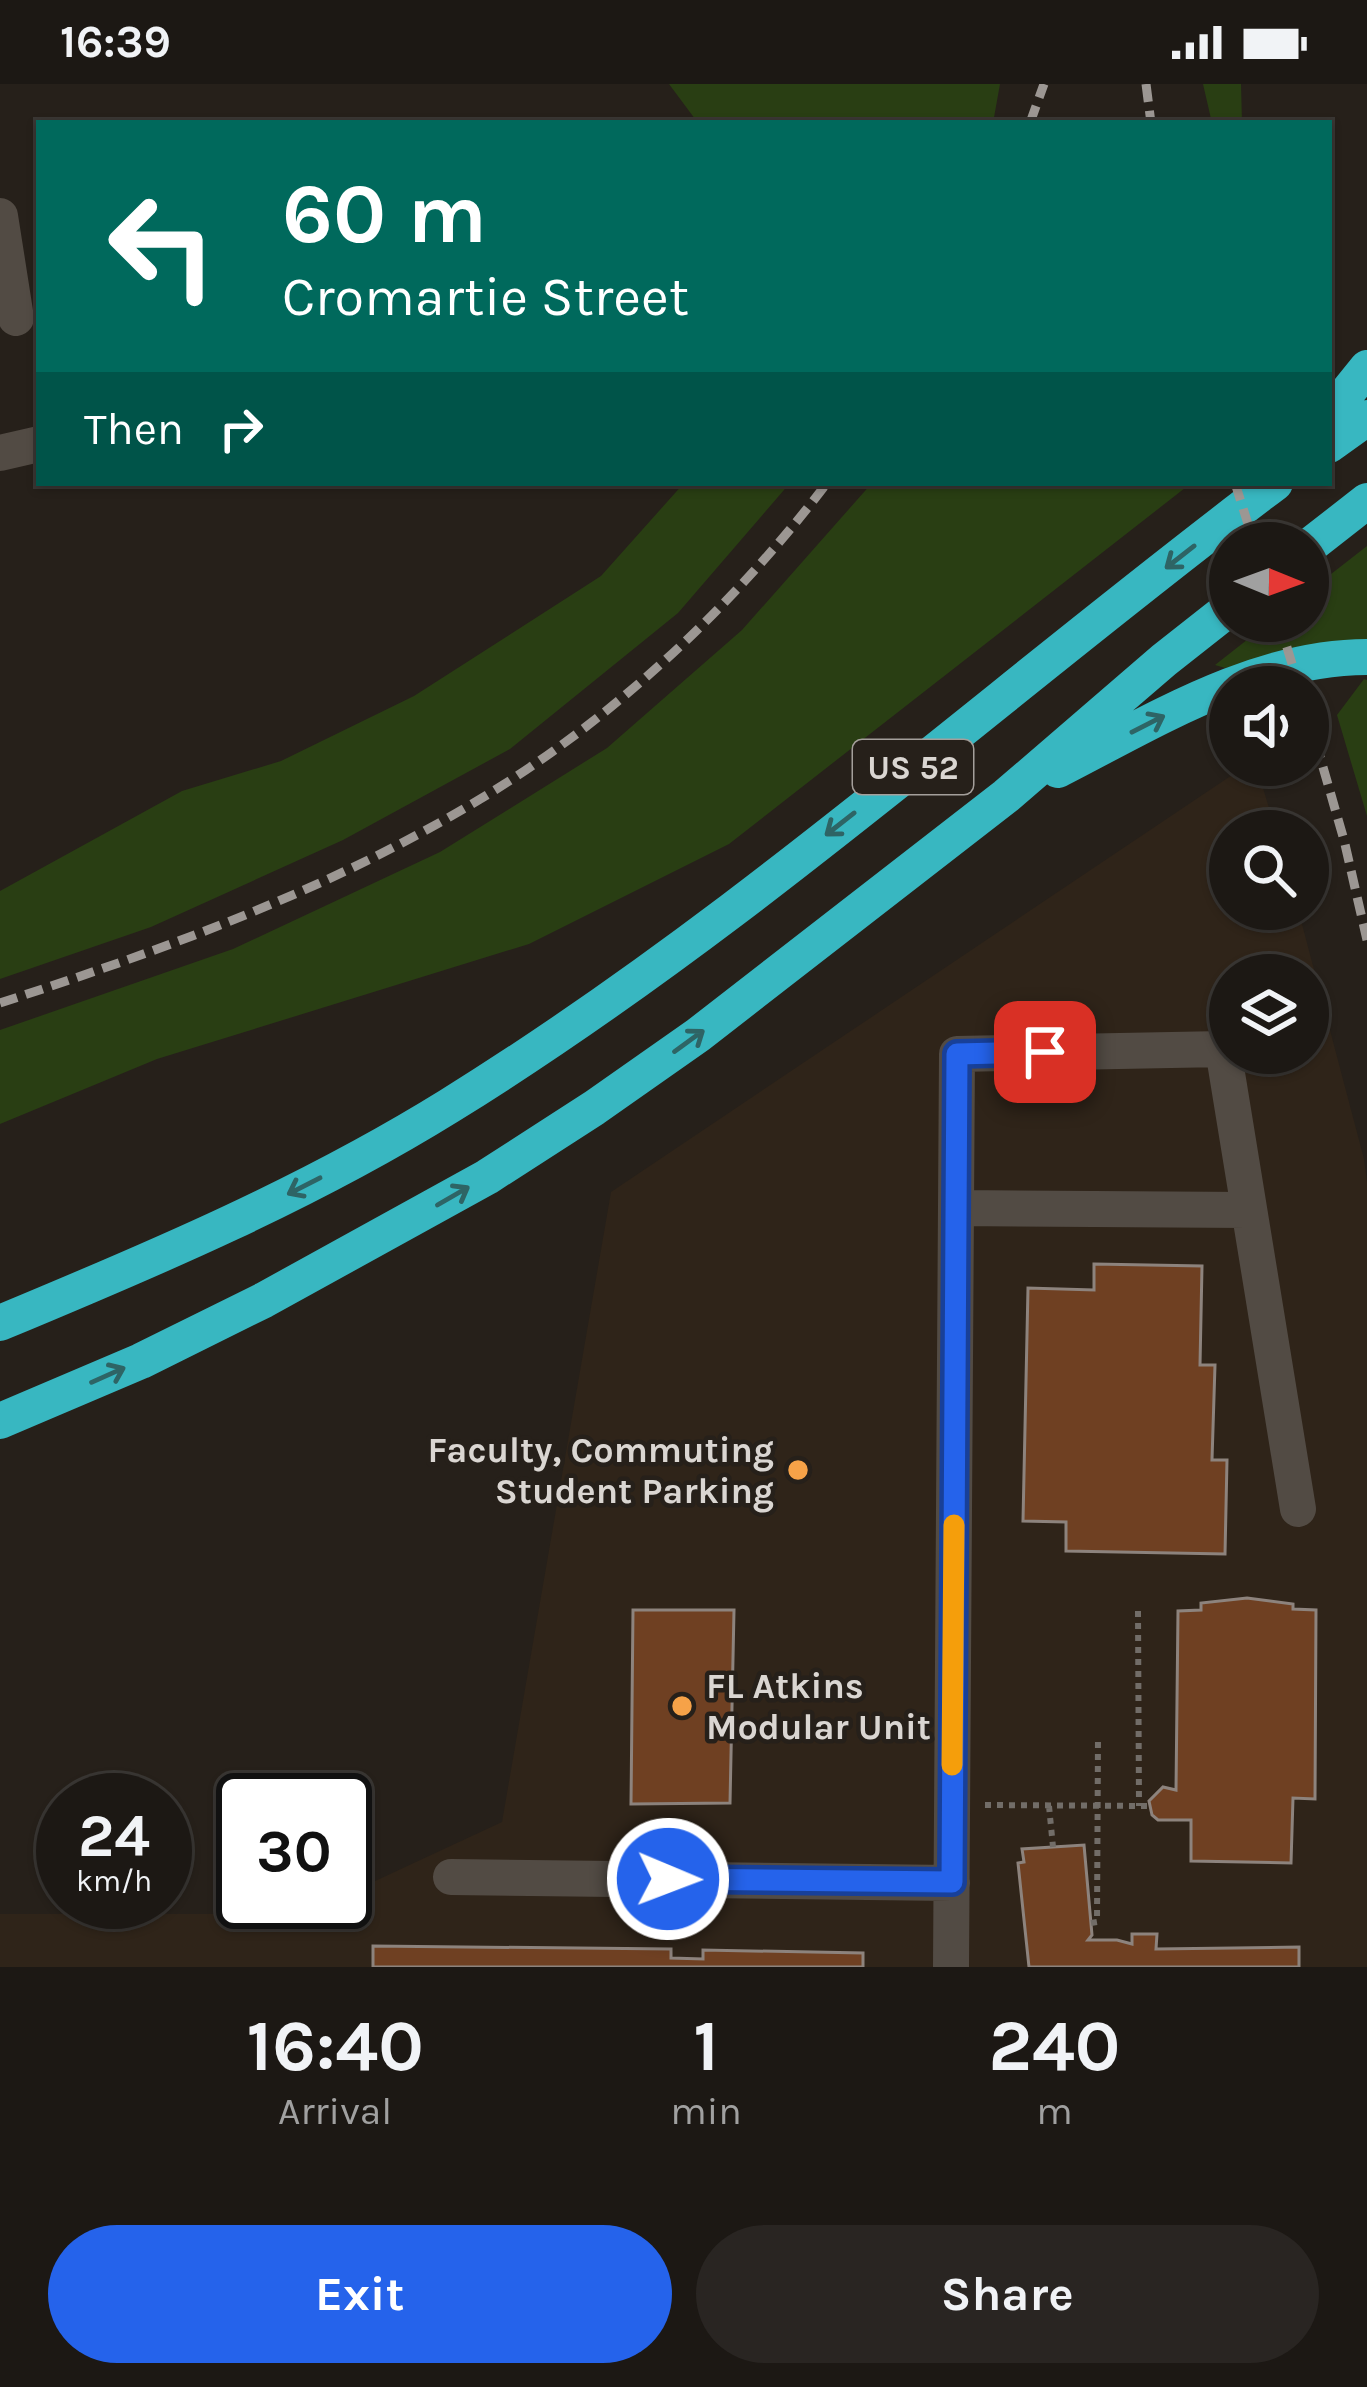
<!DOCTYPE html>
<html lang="en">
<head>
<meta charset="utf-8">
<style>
	body { margin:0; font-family:Karla,sans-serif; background:#292522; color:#f1f3f6; height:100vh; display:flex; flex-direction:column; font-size:45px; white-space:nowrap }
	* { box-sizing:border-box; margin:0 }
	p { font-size:39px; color:#a0a0a0 }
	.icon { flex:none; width:66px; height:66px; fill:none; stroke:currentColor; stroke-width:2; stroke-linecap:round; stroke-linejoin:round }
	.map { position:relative; height:1883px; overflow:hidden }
	.panel { display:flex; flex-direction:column; background:#1c1814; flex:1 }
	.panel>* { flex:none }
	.guide { position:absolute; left:36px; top:36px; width:1296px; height:366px; border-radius:0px; box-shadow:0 3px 9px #0004,0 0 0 3px #3a3734; background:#00695c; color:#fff; overflow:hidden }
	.needle { width:78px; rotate:91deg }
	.fabs { position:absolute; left:1209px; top:438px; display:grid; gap:24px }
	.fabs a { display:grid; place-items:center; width:120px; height:120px; border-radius:50%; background:#1c1814; box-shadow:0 3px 9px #0004,0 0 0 3px #3a3734; font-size:60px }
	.speed { position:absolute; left:36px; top:1689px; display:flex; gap:24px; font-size:60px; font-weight:700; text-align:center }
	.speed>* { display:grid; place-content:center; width:156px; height:156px; border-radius:50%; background:#1c1814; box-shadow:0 3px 9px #0004,0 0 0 3px #3a3734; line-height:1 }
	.speed small { font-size:30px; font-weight:400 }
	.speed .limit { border:6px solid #111; border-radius:18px; background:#fff; color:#111 }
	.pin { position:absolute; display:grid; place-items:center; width:102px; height:102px; color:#fff; margin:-51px; border-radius:24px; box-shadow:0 6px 18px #0006 }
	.me { position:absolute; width:132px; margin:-66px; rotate:91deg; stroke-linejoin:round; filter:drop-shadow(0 0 9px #0008) }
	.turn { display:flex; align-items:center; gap:42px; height:252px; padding:0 48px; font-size:54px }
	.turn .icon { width:156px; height:156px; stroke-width:2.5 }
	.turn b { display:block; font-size:84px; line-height:102px }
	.then { display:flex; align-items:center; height:114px; padding:0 48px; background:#0003; gap:24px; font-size:45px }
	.eta { display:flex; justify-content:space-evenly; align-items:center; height:204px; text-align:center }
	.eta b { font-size:72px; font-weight:700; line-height:84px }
	.cta { display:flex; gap:24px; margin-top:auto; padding:24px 48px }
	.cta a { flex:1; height:138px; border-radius:72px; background:#2563eb; color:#fff; font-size:48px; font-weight:700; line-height:138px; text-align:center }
	.cta a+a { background:#292522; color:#f1f3f6 }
	.status { display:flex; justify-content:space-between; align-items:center; height:84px; padding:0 60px; background:#1c1814; direction:ltr }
	.status svg { height:33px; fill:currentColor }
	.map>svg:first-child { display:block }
</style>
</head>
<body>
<div class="status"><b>16:39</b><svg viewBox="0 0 49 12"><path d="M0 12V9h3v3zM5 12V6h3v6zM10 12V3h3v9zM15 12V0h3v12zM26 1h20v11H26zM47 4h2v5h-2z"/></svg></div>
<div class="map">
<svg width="1367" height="1883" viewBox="0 0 1367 1883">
	<rect width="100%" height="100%" fill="#26201a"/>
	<path fill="#2f2419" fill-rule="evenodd" d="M1247,681H1256L1276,747H1230V825H1298L1364,1075L1367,1098V1883H0V1830H306L331,1818H345V1811L502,1738L611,1108ZM1230,891H1308V969H1230Z"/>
	<path fill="#293e13" d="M669,0H1000L993,39H698Z
		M1203,0H1241L1242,39H1212Z
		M684,399H790L678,529L510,665L343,756L151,843L0,895V807L182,707L281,677L414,612L601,492Z
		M872,399H1184L1185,404L729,760L529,860L157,975L0,1040V946L233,865L440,768L607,664L742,546Z
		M1367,462V557L1348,556L1225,584L1215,581L1271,537H1308V508Z
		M1364,595L1367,596V732L1337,631Z"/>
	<path fill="#6f4022" stroke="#8d837d" stroke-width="3" d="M1094,1180L1202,1182L1200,1281H1215L1212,1376H1227L1225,1470L1066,1467V1438L1023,1437L1028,1204L1094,1206Z
		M1247,1514L1293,1520V1525L1316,1526L1315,1715L1293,1714L1291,1779L1191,1777V1736H1158L1152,1731L1149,1717L1163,1703L1176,1706L1178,1527L1201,1526V1519Z
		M633,1526H734L730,1719L631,1720Z
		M1084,1761L1092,1851L1088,1856H1117L1132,1860V1850H1157L1156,1865L1299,1863V1883H1029L1018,1779L1024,1778L1022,1765Z
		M373,1862L671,1865V1874L703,1875V1866L863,1869V1883H373Z"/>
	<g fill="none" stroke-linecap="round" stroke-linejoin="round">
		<path stroke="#726d68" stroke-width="6" stroke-dasharray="6 6" stroke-linecap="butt" d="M1138,1527L1139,1722
			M985,1721L1149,1722
			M1049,1722L1053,1763
			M1091,1839L1097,1838L1098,1653"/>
		<path stroke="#524b44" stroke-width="36" d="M0,132L16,234
			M0,369L39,360
			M956,1124L1248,1126
			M451,1793L952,1799
			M951,1883L957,970L1223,965L1298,1425"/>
		<path stroke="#38b7c1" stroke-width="36" d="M1329,331L1367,284
			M1329,361L1367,334
			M1308,463L1367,417
			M1058,686C1154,637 1256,573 1367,573
			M0,1239C154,1175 307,1110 449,1022C743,840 1000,606 1275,399
			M0,1337L141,1277L264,1216L487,1093L594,1024L698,951L1006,712L1164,576L1230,524"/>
		<path stroke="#9c9793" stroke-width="9" stroke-dasharray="18 9" stroke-linecap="butt" d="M1146,0L1151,39
			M1030,39L1044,0
			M1235,399L1254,459
			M1279,537L1299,603
			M1308,631L1344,756L1367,856
			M0,919C178,861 359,795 517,692C635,614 741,512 827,399"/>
	</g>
	<defs><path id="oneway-shaft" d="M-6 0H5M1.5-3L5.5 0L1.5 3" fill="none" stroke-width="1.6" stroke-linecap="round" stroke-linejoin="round" transform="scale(3)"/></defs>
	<g stroke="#2e6465">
		<use href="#oneway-shaft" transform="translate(1180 473) rotate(142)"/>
		<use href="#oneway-shaft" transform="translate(1148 640) rotate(-27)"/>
		<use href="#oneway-shaft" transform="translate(840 740) rotate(142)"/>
		<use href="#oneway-shaft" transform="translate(689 957) rotate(-36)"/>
		<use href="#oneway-shaft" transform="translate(304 1102) rotate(153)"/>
		<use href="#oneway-shaft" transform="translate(453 1112) rotate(-30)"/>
		<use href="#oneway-shaft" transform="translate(108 1291) rotate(-24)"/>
	</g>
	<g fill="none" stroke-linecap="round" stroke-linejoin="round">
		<defs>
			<path id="route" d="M668,1795L952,1798L957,970L1045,968"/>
		</defs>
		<use href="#route" stroke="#184099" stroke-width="30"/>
		<use href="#route" stroke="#2563eb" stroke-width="21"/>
		<path stroke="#f59e0b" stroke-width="21" d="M952,1681L954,1441"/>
	</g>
	<g fill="#f6a248" stroke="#26201a" stroke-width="4.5">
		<circle cx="798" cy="1386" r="12"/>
		<circle cx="682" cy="1622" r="12"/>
	</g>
	<g text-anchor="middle" stroke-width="9" stroke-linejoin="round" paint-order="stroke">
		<rect fill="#26201a" stroke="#a49f9b" stroke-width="3" x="853" y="656" width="120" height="54" rx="9"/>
		<g font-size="33" font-weight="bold" fill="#dad6d2">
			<text x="913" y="695">US 52</text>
		</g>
		<g font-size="36" font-weight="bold" fill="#dad6d2" stroke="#26201a" text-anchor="end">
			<text x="774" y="1378">Faculty, Commuting<tspan x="774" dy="41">Student Parking</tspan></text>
			<text x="706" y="1614" text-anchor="start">FL Atkins<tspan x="706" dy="41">Modular Unit</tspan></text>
		</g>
	</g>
</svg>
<div class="fabs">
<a><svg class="needle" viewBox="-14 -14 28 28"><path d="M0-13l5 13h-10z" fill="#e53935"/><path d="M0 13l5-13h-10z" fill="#a0a0a0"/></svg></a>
<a><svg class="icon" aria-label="sound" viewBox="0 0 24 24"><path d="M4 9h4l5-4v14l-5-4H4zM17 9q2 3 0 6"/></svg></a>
<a><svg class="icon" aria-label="search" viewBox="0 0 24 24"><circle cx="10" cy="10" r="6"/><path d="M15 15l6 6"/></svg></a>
<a><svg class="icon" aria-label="layers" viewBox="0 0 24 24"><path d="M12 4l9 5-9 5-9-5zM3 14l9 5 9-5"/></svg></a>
</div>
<div class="speed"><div>24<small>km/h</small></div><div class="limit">30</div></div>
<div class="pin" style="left:1045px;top:968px;background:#d93025"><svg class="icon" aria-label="arrive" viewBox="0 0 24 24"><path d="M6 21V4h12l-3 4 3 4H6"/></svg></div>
<svg class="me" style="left:668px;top:1795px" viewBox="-20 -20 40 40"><circle r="17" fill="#2563eb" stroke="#fff" stroke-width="3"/><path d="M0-11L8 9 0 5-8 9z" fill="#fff"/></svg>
<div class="guide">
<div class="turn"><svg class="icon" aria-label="left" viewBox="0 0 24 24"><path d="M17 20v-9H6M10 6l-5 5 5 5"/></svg><div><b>60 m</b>Cromartie Street</div></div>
<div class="then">Then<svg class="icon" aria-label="right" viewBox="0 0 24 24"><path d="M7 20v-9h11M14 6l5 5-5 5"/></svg></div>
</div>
</div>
<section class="panel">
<div class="eta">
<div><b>16:40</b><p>Arrival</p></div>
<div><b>1</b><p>min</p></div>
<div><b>240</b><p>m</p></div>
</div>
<div class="cta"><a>Exit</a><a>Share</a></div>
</section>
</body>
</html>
